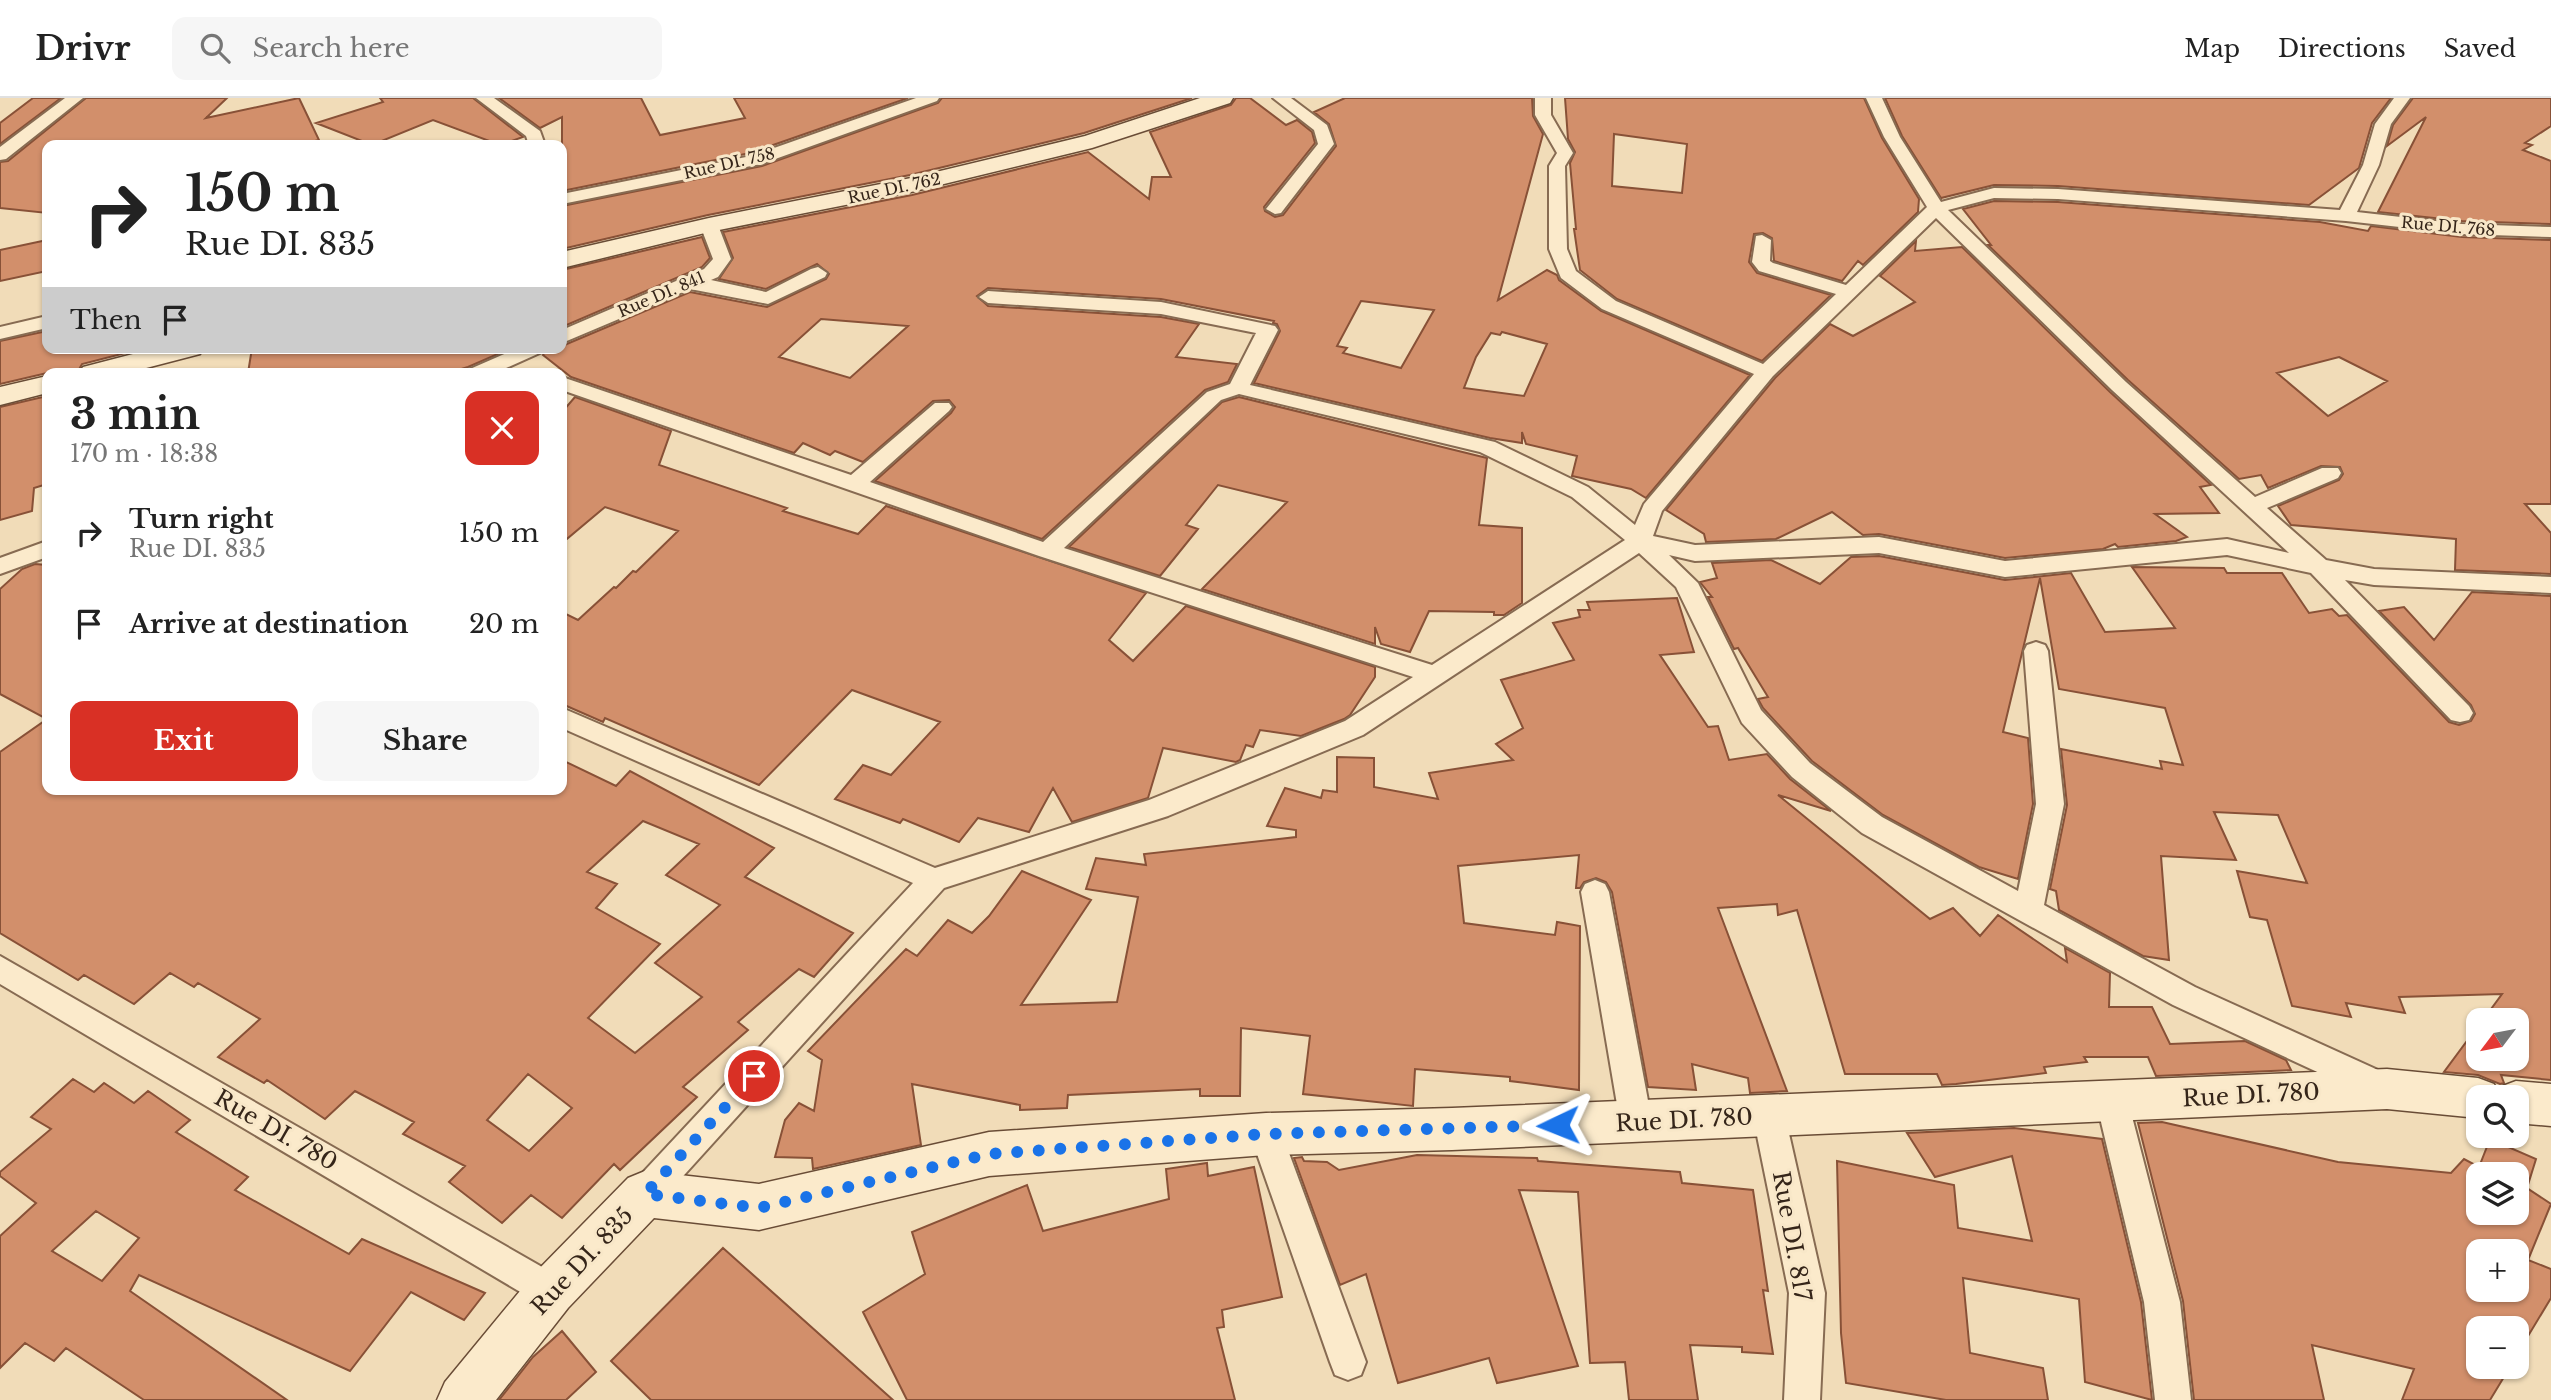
<!DOCTYPE html>
<html lang="en">
<head>
<meta charset="utf-8">
<style>
	body { margin:0; font-family:"Libre Baskerville",serif; background:#f6f6f6; color:#222; height:100vh; display:flex; flex-direction:column; font-size:26px; white-space:nowrap }
	* { box-sizing:border-box; margin:0 }
	p { font-size:23px; color:#767676 }
	.icon { flex:none; width:38px; height:38px; fill:none; stroke:currentColor; stroke-width:2; stroke-linecap:round; stroke-linejoin:round }
	.map { position:relative; flex:1; overflow:hidden }
	.side { position:absolute; left:42px; top:270px; width:525px; height:427px; display:flex; flex-direction:column; background:#fff; border-radius:14px; box-shadow:0 2px 5px #0004 }
	.side>* { flex:none }
	.top-card { position:absolute; left:42px; top:42px; width:525px; height:214px; border-radius:14px; box-shadow:0 2px 5px #0004; background:#fff; color:#222; overflow:hidden }
	.needle { width:46px; rotate:238deg }
	.controls { position:absolute; left:2466px; top:910px; display:grid; gap:14px }
	.controls a { display:grid; place-items:center; width:63px; height:63px; border-radius:14px; background:#fff; box-shadow:0 2px 5px #0004; font-size:35px }
	.pin { position:absolute; display:grid; place-items:center; width:60px; height:60px; color:#fff; margin:-30px; border:4px solid #fff; border-radius:50%; box-shadow:0 2px 7px #0007 }
	.me { position:absolute; width:77px; margin:-38px; rotate:268deg; stroke-linejoin:round; filter:drop-shadow(0 0 5px #0008) }
	.turn { display:flex; align-items:center; gap:24px; height:147px; padding:0 28px; font-size:32px }
	.turn .icon { width:91px; height:91px; stroke-width:2.5 }
	.turn b { display:block; font-size:49px; line-height:60px }
	.then { display:flex; align-items:center; height:66px; padding:0 28px; background:#0003; gap:14px; font-size:26px }
	.round { display:grid; place-items:center; flex:none; width:74px; height:74px; border-radius:14px; background:#f6f6f6 }
	.head { display:flex; align-items:center; justify-content:space-between; height:119px; padding:0 28px }
	h1 { font-size:42px; font-weight:800; line-height:52px }
	.cta { display:flex; gap:14px; margin-top:auto; padding:14px 28px }
	.cta a { flex:1; height:80px; border-radius:14px; background:#d93025; color:#fff; font-size:28px; font-weight:800; line-height:80px; text-align:center }
	.cta a+a { background:#f6f6f6; color:#222 }
	ul { padding:0; list-style:none }
	li { display:flex; align-items:center; gap:21px; height:91px; padding:0 28px }
	li div { flex:1 }
	li b { display:block; font-size:26px }
	li em { font-style:normal }
	header { display:flex; align-items:center; gap:42px; box-sizing:border-box; height:98px; padding:0 35px; background:#fff; border-bottom:2px solid #e0e0e0 }
	header strong { font-size:33px }
	nav { display:flex; gap:38px; margin-inline-start:auto; font-size:24px }
	.search { width:490px; height:63px; background:#f6f6f6; display:flex; align-items:center; gap:18px; box-sizing:border-box; padding:0 24px; border-radius:14px; color:#767676; font-size:26px }
	.map>svg:first-child { display:block }
</style>
</head>
<body>
<header>
<strong>Drivr</strong>
<div class="search"><svg class="icon" aria-label="search" viewBox="0 0 24 24"><circle cx="10" cy="10" r="6"/><path d="M15 15l6 6"/></svg>Search here</div>
<nav><a>Map</a><a>Directions</a><a>Saved</a></nav>
</header>
<div class="map">
<svg width="2551" height="1302" viewBox="0 0 2551 1302">
	<rect width="100%" height="100%" fill="#f1dcb8"/>
	<path fill="#d28f6b" stroke="#885137" stroke-width="2" fill-rule="evenodd" d="M33,0H61L0,46V25Z
		M86,0H227L206,20L299,0L319,42L298,47H47V115L0,110V64L8,63Z
		M380,0H473L523,39L500,47L433,22L372,47L316,25L383,4Z
		M499,0H641L660,37L745,20L734,0H908L750,55L562,93V19L540,30Z
		M942,0H1192L1084,35L910,77L708,117L562,151V108L762,68L938,5Z
		M1236,0H1250L1286,27L1297,22L1312,34L1315,45L1264,109L1265,113L1275,119L1283,117L1336,48L1329,26L1314,14L1345,0H1532L1533,18L1543,36L1498,202L1547,172L1557,177L1559,182L1601,213L1750,277L1646,400L1631,391L1572,378L1577,358L1526,346L1522,334V345L1490,340L1254,285L1280,233L1277,226L1273,225L1274,223L1161,201L988,190L977,198L988,208L1161,219L1199,226L1176,259L1237,266L1228,284L1205,292L1042,441L875,383L951,315L955,309L949,302L933,303L863,364L835,353L830,357L803,345L794,355L571,279L543,257L547,250H562V248L690,194L767,209L826,181L829,176L817,166L766,191L719,181L733,160L723,134L912,97L1088,54L1149,101L1152,79H1171L1150,34L1231,7ZM1361,203L1434,212L1401,270L1343,255L1347,250L1337,248ZM821,221L908,228L850,280L779,259ZM1502,234L1547,246L1524,298L1464,290L1476,259L1491,235L1500,237Z
		M1565,0H1864L1882,40L1919,101L1918,114L1863,167L1858,163L1842,183L1774,163L1772,140L1763,135L1754,136L1749,164L1757,175L1831,197L1762,263L1617,201L1580,172L1574,131H1576L1570,65L1575,54L1568,41ZM1614,36L1687,46L1682,95L1612,88Z
		M1885,0H2391L2372,25L2359,70L2309,107L2058,88L1994,87L1941,100L1902,38Z
		M2413,0H2551V28L2525,45L2532,47L2523,52L2551,63V126L2462,123L2378,114L2426,19L2387,48L2393,27Z
		M1994,103L2058,104L2320,124L2368,133L2371,128L2462,139L2551,142V406H2525L2551,435V476L2455,472L2456,441L2291,427L2278,408L2339,382L2343,376L2340,369L2321,368L2268,390L2261,377L2239,381L2128,282L1988,147H1991L1963,111ZM2339,259L2387,283L2328,318L2277,275Z
		M702,139L710,160L702,169L562,229V172Z
		M47,142V173L0,183V152Z
		M1916,143L1915,153L1962,149L2110,294L2211,387L2200,389L2219,415L2155,416L2187,439L2176,443L2118,449L2115,446L2103,451L2005,460L1879,436L1863,437L1832,414L1776,441L1706,444L1704,436L1666,412L1775,280L1830,226L1853,238L1915,204L1880,178Z
		M47,233V250H145L82,266L77,275H47L0,286V243Z
		M252,250H507V252L468,269L448,275H248Z
		M47,298V386L34,390L32,413L0,422V309Z
		M575,299L671,333L659,367L787,410L783,413L858,436L886,408L1146,495L1109,542L1133,563L1186,508L1375,569V579L1350,617L1344,621L1301,638L1260,632L1253,649L1246,647L1240,662L1236,664L1163,650L1148,700L1072,724L1053,690L1029,734L978,720L959,744L903,721L900,725L835,701L863,667L891,677L940,624L852,592L759,687L605,620L603,624L562,606V514L578,522L614,489L616,490L633,473L636,474L678,433L605,409L562,445V314Z
		M1239,299L1487,360L1479,427L1522,430V505L1504,517H1494V514L1429,513L1410,554L1381,546L1375,529V546L1202,491L1287,404L1218,387L1186,427L1198,431L1160,478L1069,449L1222,304Z
		M1879,458L2005,482L2071,475L2105,534L2175,530L2132,469L2224,470L2227,475H2282L2309,515L2332,511L2339,518L2347,517L2449,624L2459,627L2471,623L2475,616L2471,607L2379,513L2404,509L2434,542L2472,494L2551,498V982L2501,977L2504,985L2500,986L2478,977L2444,974L2478,928V961H2516V922H2483L2502,896L2399,899L2405,915L2346,905L2351,919L2292,908L2267,822L2250,819L2237,773L2307,785L2278,717L2214,714L2236,762L2161,758L2169,862L2143,858L2059,812L2056,793L2050,791L2067,707L2061,651L2162,671L2160,663L2183,667L2165,610L2059,591L2040,480L2003,634L2028,640L2033,706L2018,781L1979,769L1883,717L1812,663L1763,610L1758,601L1768,599L1738,550L1734,551L1708,499H1712L1700,484L1717,480L1712,465L1771,462L1820,486L1851,459Z
		M35,466L47,467V691H562V662L616,688L630,673L774,750L745,779L853,835L814,879L799,871L738,924L748,932L683,989L697,999L620,1072L614,1066L562,1120L531,1097L502,1125L449,1084L465,1068L403,1036L414,1024L355,993L325,1021L267,982L264,985L218,959L260,921L198,885L194,889L170,875L134,906L84,877L78,882L0,835V654L47,621L0,596V491L22,471ZM643,723L699,746L666,777L720,807L655,865L702,899L635,955L588,920L660,846L596,810L617,786L587,774ZM528,976L572,1010L529,1053L487,1022Z
		M1677,500L1694,554L1660,557L1708,629L1718,628L1729,662L1767,656L1790,681L1831,713L1778,697L1930,821L1953,810L1980,838L1998,817L2067,864L2065,850L2110,875L2109,909H2152L2170,946L2245,943L2286,962L2291,972L2156,978L2148,959H2084L2087,964L2044,969L2046,975L1956,986L1942,987L1937,976H1845L1797,812L1778,817L1777,806L1718,810L1787,993L1750,995L1748,980L1692,966L1696,992L1648,989L1612,794L1606,784L1596,780L1584,784L1580,790H1576L1579,757L1458,768L1464,825L1555,837L1557,824L1580,828L1579,992L1510,983V979L1415,971L1413,1008L1303,996L1310,938L1241,930L1240,998H1200V991L1068,997L1067,1010L1020,1012V1007L912,986L921,1047L813,1071L812,1060L775,1059L785,1022L799,1005L814,1013L822,962L808,953L906,851L917,858L948,822L972,835L989,818L1022,773L1091,802L1021,907L1117,904L1138,799L1086,791L1096,760L1146,767L1144,756L1296,739V732L1267,728L1285,690L1321,700L1323,692L1337,694V659L1374,660V689L1438,701L1429,675L1513,662L1496,646L1523,630L1501,582L1574,562L1553,525L1580,519L1578,512H1590L1587,504Z
		M73,981L94,994L104,985L134,1005L148,993L190,1022L176,1034L248,1079L235,1092L349,1156L362,1141L485,1195L464,1222L411,1194L350,1273L139,1177L130,1193L287,1302H144L66,1250L54,1263L25,1245L0,1270V1138L36,1105L0,1078V1074L51,1031L31,1019ZM96,1113L139,1140L102,1183L52,1153Z
		M2162,1024L2338,1064L2451,1075L2464,1061L2479,1069L2490,1041L2536,1061L2527,1090L2551,1106L2528,1162L2551,1171V1200L2516,1258V1230H2478V1269H2510L2490,1302H2402L2414,1271L2312,1247L2324,1302H2194L2183,1203L2138,1025ZM2478,1076H2516V1115H2478ZM2478,1153H2516V1192H2478Z
		M2014,1030L2102,1041L2141,1204L2152,1302L2085,1284L2079,1201L1963,1180L1970,1255L2043,1270L2048,1302H1946L1846,1285L1841,1235L1837,1063L1954,1087L1958,1130L2032,1143L2012,1058L1935,1079L1907,1035Z
		M1417,1057L1537,1060L1538,1063L1680,1074L1682,1085L1753,1092L1768,1193L1763,1192L1773,1256L1742,1254V1249L1690,1247L1698,1302H1629L1625,1264L1590,1265L1578,1094L1519,1092L1578,1268L1497,1285L1489,1260L1398,1285L1366,1176L1340,1187L1294,1060L1302,1059L1304,1063L1327,1064L1339,1072Z
		M1207,1065L1208,1078L1254,1069L1282,1199L1222,1212L1224,1229L1217,1230L1235,1302H907L863,1214L925,1176L912,1134L1027,1087L1043,1133L1169,1101L1166,1071Z
		M723,1150L893,1302H651L611,1263Z
		M562,1233L596,1274L566,1302H499L533,1259Z"/>
	<g fill="none" stroke-linecap="round" stroke-linejoin="round">
		<defs>
			<path id="street" d="M65,0H83L6,61L0,62V49Z
				M476,0H494L540,33L545,47H529L526,38Z
				M916,0H939L937,3L761,66L562,106V96L751,58Z
				M1273,0H1291L1327,27L1334,46L1281,115L1275,116L1266,111L1318,46L1314,32Z
				M1535,0H1551V17L1573,55L1565,68L1567,151L1576,173L1616,203L1763,266L1836,196L1759,173L1752,164L1756,138L1762,137L1771,142L1770,163L1773,165L1846,187L1927,109L1884,39L1866,0H1882L1900,39L1941,104L1994,90L2058,91L2340,112L2363,67L2375,26L2394,0H2410L2391,26L2379,67L2357,114L2462,126L2551,129V139L2462,136L2346,123L2058,101L1994,100L1948,112L2126,284L2255,399L2322,370H2338L2341,375L2338,380L2267,410L2326,462L2374,471L2551,479V495L2374,487L2345,482L2469,608L2473,615L2469,622L2460,624L2451,622L2311,475L2227,457L2005,479L1879,455L1695,463L1669,457L1698,485L1761,612L1810,665L1882,719L2018,793L2036,706L2024,553L2027,547L2036,544L2045,547L2048,553L2064,706L2044,807L2195,889L2389,977L2394,987L2389,997L2378,1001L2367,997L2173,907L1862,735L1792,679L1742,625L1676,489L1639,455L1363,637L1168,718L944,790L657,1107L645,1112L633,1107L628,1096L633,1085L913,785L562,630V610L935,770L1149,702L1345,623L1413,579L1039,458L562,292V279L851,377L935,305H949L952,309L949,313L870,384L1043,444L1207,294L1230,286L1256,235L1161,216L988,205L979,199L988,193L1161,204L1275,228L1278,232L1250,287L1495,344L1588,389L1635,427L1644,406L1754,276L1602,211L1561,180L1549,151V68L1557,55L1535,17ZM1936,120L2112,292L2289,455L2227,441L2005,463L1879,439L1695,447L1653,438L1662,413L1773,278ZM1239,296L1480,354L1572,399L1625,442L1432,567L1064,450L1221,302Z
				M709,122L718,127L731,161L718,179L711,182L766,194L811,171L818,169L827,175L825,179L768,206L690,191L562,245V232L704,171L713,161L700,127Z
				M47,218V230L0,241V229Z
				M518,250H545L542,254L495,275H467L470,271Z
				M47,443V459L0,476V460Z
				M1595,782L1605,786L1609,794L1652,1024L1647,1035L1636,1039L1625,1035L1620,1024L1581,794L1585,786Z
				M0,858L563,1181L569,1193L563,1205L551,1211L539,1205L0,886Z
				M2112,988L2123,993L2128,1003L2180,1204L2191,1302H2155L2144,1204L2096,1003L2101,993Z
				M1769,1003L1780,1007L1785,1018L1825,1195L1820,1302H1784L1789,1195L1753,1018L1758,1007Z
				M1266,1021L1277,1025L1282,1036L1366,1264L1361,1277L1348,1282L1335,1277L1330,1264L1250,1036L1255,1025Z"/>
			<path id="secondary" d="M1200,0H1233L1230,5L1092,50L911,94L709,134L562,170V154L709,120L911,80L1085,38Z
				M156,250H204L200,256L127,275H79L83,269Z
				M47,278V295L0,307V289Z
				M2387,971L2478,980L2494,986L2498,995L2500,989L2516,983L2551,986V1028L2516,1025V999H2478V1020L2387,1011L1452,1052L1266,1057L989,1078L759,1132L654,1120L568,1210L496,1302H437L445,1284L534,1176L628,1080L645,1073L759,1086L989,1034L1266,1015L1452,1010Z"/>
		</defs>
		<use href="#street" stroke="#876b52" stroke-width="4"/>
		<use href="#secondary" stroke="#694c36" stroke-width="3"/>
		<use href="#street" fill="#fbeacb" fill-rule="evenodd"/>
		<use href="#secondary" fill="#fbeacb" fill-rule="evenodd"/>
	</g>
	<g fill="none" stroke-linecap="round" stroke-linejoin="round">
		<path stroke="#1a73e8" stroke-width="12" stroke-dasharray="0 21.6" d="M754,978L645,1096L759,1110L989,1056L1266,1036L1558,1027"/>
	</g>
	<g text-anchor="middle" stroke-width="6" stroke-linejoin="round" paint-order="stroke">
		<g font-size="16" fill="#352519" stroke="#f8e7c8">
			<text transform="translate(729 65) rotate(-13)" y="6">Rue DI. 758</text>
			<text transform="translate(894 90) rotate(-12)" y="6">Rue DI. 762</text>
			<text transform="translate(2448 128) rotate(5)" y="6">Rue DI. 768</text>
			<text transform="translate(661 196) rotate(-23)" y="6">Rue DI. 841</text>
		</g>
		<g font-size="23" fill="#352519" stroke="#f8e7c8">
			<text transform="translate(2251 997) rotate(-3)" y="8">Rue DI. 780</text>
			<text transform="translate(1684 1022) rotate(-3)" y="8">Rue DI. 780</text>
			<text transform="translate(276 1032) rotate(30)" y="8">Rue DI. 780</text>
			<text transform="translate(1792 1138) rotate(80)" y="8">Rue DI. 817</text>
			<text transform="translate(582 1163) rotate(-47)" y="8">Rue DI. 835</text>
		</g>
	</g>
</svg>
<div class="controls">
<a><svg class="needle" viewBox="-14 -14 28 28"><path d="M0-13l5 13h-10z" fill="#e53935"/><path d="M0 13l5-13h-10z" fill="#767676"/></svg></a>
<a><svg class="icon" aria-label="search" viewBox="0 0 24 24"><circle cx="10" cy="10" r="6"/><path d="M15 15l6 6"/></svg></a>
<a><svg class="icon" aria-label="layers" viewBox="0 0 24 24"><path d="M12 4l9 5-9 5-9-5zM3 14l9 5 9-5"/></svg></a>
<a>+</a>
<a>−</a>
</div>
<div class="pin" style="left:754px;top:978px;background:#d93025"><svg class="icon" aria-label="arrive" viewBox="0 0 24 24"><path d="M6 21V4h12l-3 4 3 4H6"/></svg></div>
<svg class="me" style="left:1558px;top:1027px" viewBox="-20 -20 40 40"><path d="M0-17L14 15 0 8-14 15z" fill="#1a73e8" stroke="#fff" stroke-width="4"/></svg>
<div class="top-card">
<div class="turn"><svg class="icon" aria-label="right" viewBox="0 0 24 24"><path d="M7 20v-9h11M14 6l5 5-5 5"/></svg><div><b>150 m</b>Rue DI. 835</div></div>
<div class="then">Then<svg class="icon" aria-label="arrive" viewBox="0 0 24 24"><path d="M6 21V4h12l-3 4 3 4H6"/></svg></div>
</div>
<section class="side">
<div class="head"><div><h1>3 min</h1><p>170 m · 18:38</p></div><a class="round" style="background:#d93025;color:#fff"><svg class="icon" aria-label="close" viewBox="0 0 24 24"><path d="M6 6l12 12M18 6L6 18"/></svg></a></div>
<ul>
<li><svg class="icon" aria-label="right" viewBox="0 0 24 24"><path d="M7 20v-9h11M14 6l5 5-5 5"/></svg><div><b>Turn right</b><p>Rue DI. 835</p></div><em>150 m</em></li>
<li><svg class="icon" aria-label="arrive" viewBox="0 0 24 24"><path d="M6 21V4h12l-3 4 3 4H6"/></svg><div><b>Arrive at destination</b></div><em>20 m</em></li>
</ul>
<div class="cta"><a>Exit</a><a>Share</a></div>
</section>
</div>
</body>
</html>
